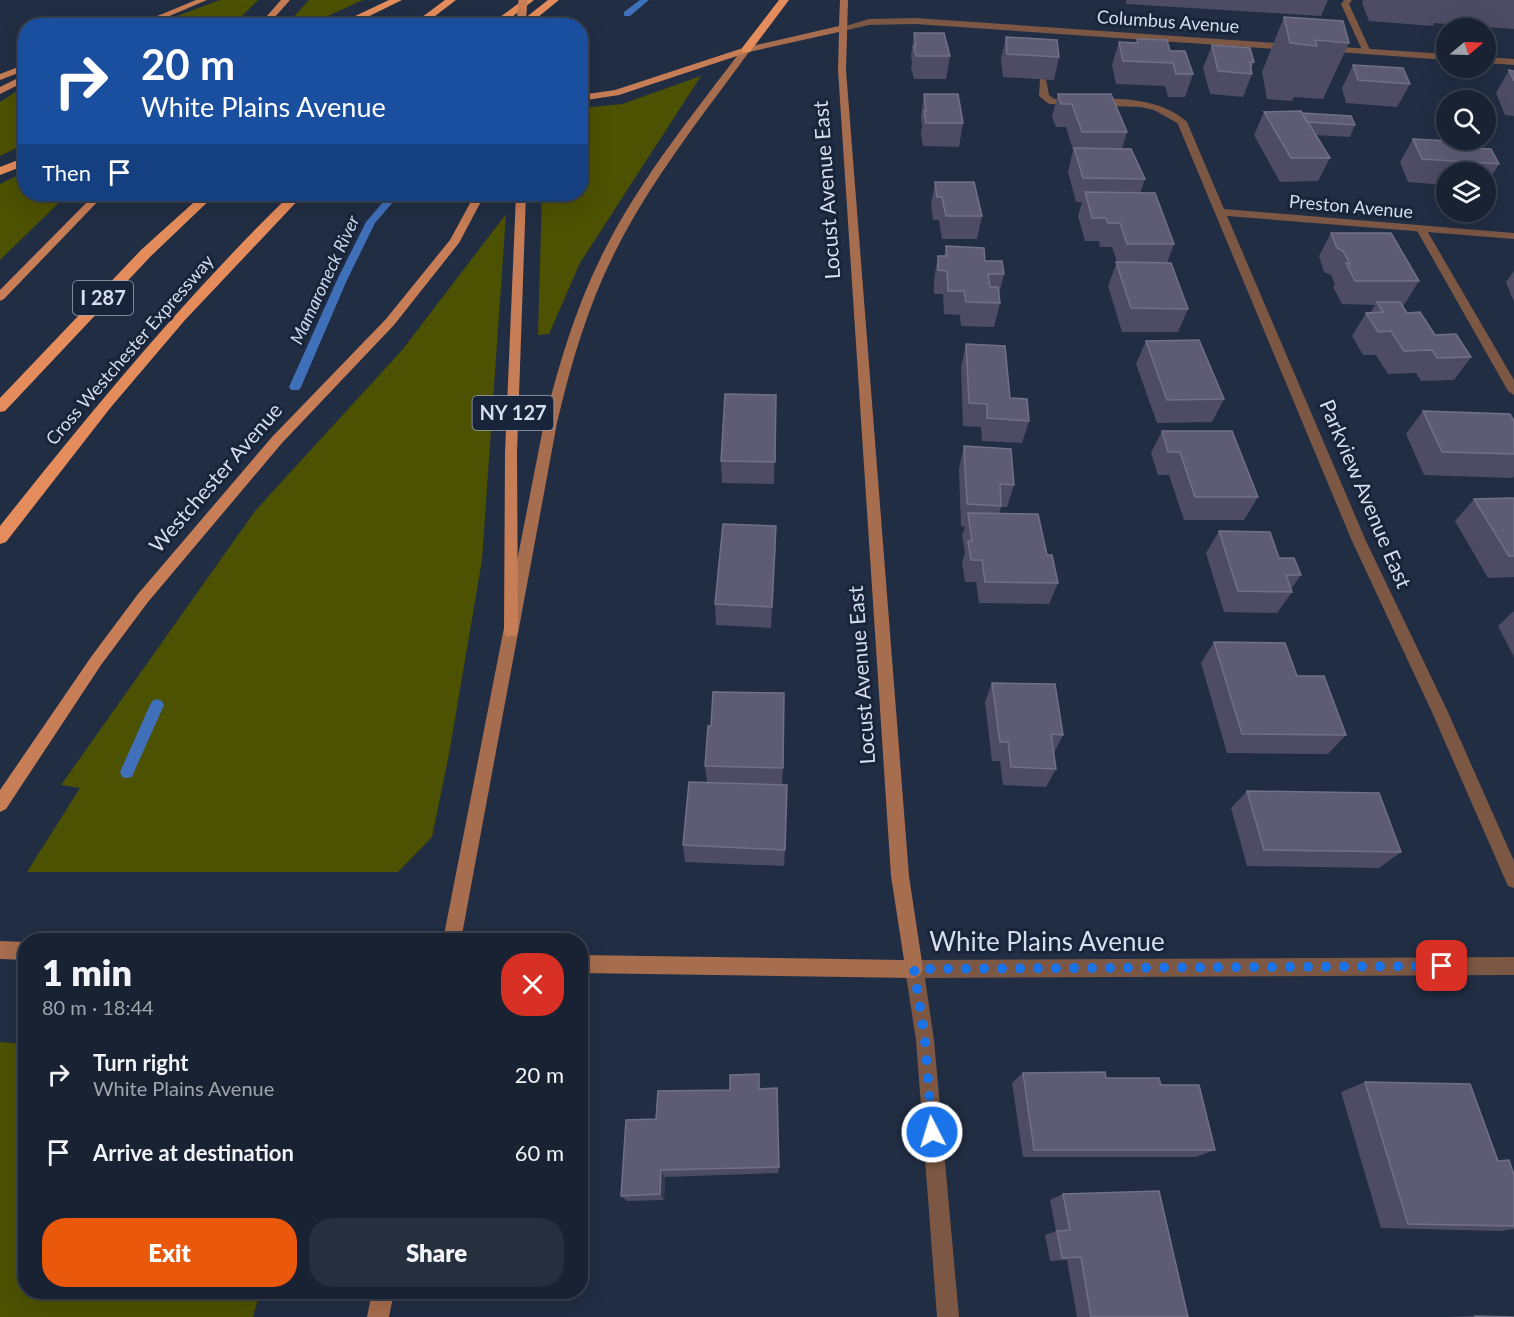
<!DOCTYPE html>
<html lang="en">
<head>
<meta charset="utf-8">
<style>
	body { margin:0; font-family:Lato,sans-serif; background:#262f3e; color:#f1f3f6; height:100vh; display:flex; flex-direction:column; font-size:22px; white-space:nowrap }
	* { box-sizing:border-box; margin:0 }
	p { font-size:20px; color:#9fa4ac }
	.icon { flex:none; width:33px; height:33px; fill:none; stroke:currentColor; stroke-width:2; stroke-linecap:round; stroke-linejoin:round }
	.map { position:relative; flex:1; overflow:hidden }
	.side { position:absolute; left:18px; top:933px; width:570px; height:366px; display:flex; flex-direction:column; background:#192232; border-radius:24px; box-shadow:0 6px 24px #0002,0 0 0 2px #373f4d }
	.side>* { flex:none }
	.hud { position:absolute; left:18px; top:18px; width:570px; height:183px; border-radius:24px; box-shadow:0 6px 24px #0002,0 0 0 2px #373f4d; background:#1a4fa0; color:#fff; overflow:hidden }
	.needle { width:39px; rotate:71deg }
	.controls { position:absolute; left:1436px; top:18px; display:grid; gap:12px }
	.controls a { display:grid; place-items:center; width:60px; height:60px; border-radius:50%; background:#192232; box-shadow:0 6px 24px #0002,0 0 0 2px #373f4d; font-size:30px }
	.pin { position:absolute; display:grid; place-items:center; width:51px; height:51px; color:#fff; margin:-26px; border-radius:12px; box-shadow:0 3px 9px #0006 }
	.me { position:absolute; width:66px; margin:-33px; rotate:355deg; stroke-linejoin:round; filter:drop-shadow(0 0 4px #0008) }
	.turn { display:flex; align-items:center; gap:21px; height:126px; padding:0 24px; font-size:27px }
	.turn .icon { width:78px; height:78px; stroke-width:2.5 }
	.turn b { display:block; font-size:42px; line-height:51px }
	.then { display:flex; align-items:center; height:57px; padding:0 24px; background:#0003; gap:12px; font-size:22px }
	.round { display:grid; place-items:center; flex:none; width:63px; height:63px; border-radius:24px; background:#262f3e }
	.summary { display:flex; align-items:center; justify-content:space-between; height:102px; padding:0 24px }
	h1 { font-size:36px; font-weight:800; line-height:45px }
	.primary-button { display:flex; gap:12px; margin-top:auto; padding:12px 24px }
	.primary-button a { flex:1; height:69px; border-radius:24px; background:#ea580c; color:#fff; font-size:24px; font-weight:800; line-height:69px; text-align:center }
	.primary-button a+a { background:#262f3e; color:#f1f3f6 }
	ul { padding:0; list-style:none }
	li { display:flex; align-items:center; gap:18px; height:78px; padding:0 24px }
	li div { flex:1 }
	li b { display:block; font-size:22px }
	li em { font-style:normal }
	.map>svg:first-child { display:block }
</style>
</head>
<body>
<div class="map">
<svg width="1514" height="1317" viewBox="0 0 1514 1317">
	<rect width="100%" height="100%" fill="#212d43"/>
	<path fill="#4d5102" d="M220,0H258L233,25H153Z
		M309,0H363L308,25H286Z
		M701,76L580,263L549,334L538,335L542,194H580L581,108L622,104Z
		M25,86V144L0,156V102Z
		M25,172L26,194H68L0,260V184Z
		M506,214L482,560L449,754L432,837L398,872H27L80,788L61,785L255,511L403,349Z
		M0,1042L25,1044L26,1292H260L253,1317H0Z"/>
	<g fill="none" stroke-linecap="round" stroke-linejoin="round">
		<path fill="#4070b9" fill-rule="evenodd" d="M640,0H649L630,16H624V12Z
			M390,194H400L375,223L347,280L301,387L299,390H291L289,387L337,280L366,222Z
			M157,699L162,701L164,705L134,772L132,777L127,778L122,777L120,772L150,705L152,701Z"/>
		<path fill="#7b5744" fill-rule="evenodd" d="M1344,0H1352L1349,4L1371,52L1370,54L1363,52L1341,4Z
			M1040,79H1046L1049,95L1054,99C1096,100 1153,91 1187,122L1179,124L1154,110L1140,107L1049,104L1039,96Z
			M1421,226L1426,229L1514,380V395L1508,391L1416,229Z"/>
		<path fill="#7b5744" fill-rule="evenodd" d="M915,18L1291,44L1295,47L1291,50L915,24L869,25L843,31L839,28L869,19Z
			M1327,46L1446,54V60L1324,51L1323,49Z
			M1485,57L1514,59V65L1485,63Z
			M1182,119L1187,122L1224,209L1514,233V239L1227,216L1366,541L1447,710L1514,861V888L1508,886L1431,710L1352,541L1177,122Z
			M1514,957V975L925,978L934,1040L959,1317H937L916,1040L905,969L908,963L914,960Z"/>
		<path fill="#a66d4e" fill-rule="evenodd" d="M840,0H848L846,70L909,876L923,969L920,975L914,978L580,973V955L904,960L891,876L838,70L839,32L749,52C702,116 652,179 616,250C588,305 571,363 557,423L461,940H443L544,423C559,364 576,306 604,251C641,178 694,113 743,48L839,26Z
			M0,941L26,942V960L0,959Z
			M372,1292H394L389,1317H367Z"/>
		<path fill="#c77d55" fill-rule="evenodd" d="M196,0H207L146,26H133Z
			M281,0H290L267,26H258Z
			M746,47L750,50L749,52L619,95L580,101V95L615,90Z
			M26,64V70L0,80V74Z
			M26,74V81L0,94V87Z
			M95,194H105L4,299L0,301V290Z
			M475,194H485L459,243L394,325L282,443L148,602L101,665L6,809L0,812V790L91,657L138,594L272,437L386,319L450,240Z
			M516,194H526L517,453L518,632L516,636H506L504,632L505,453Z"/>
		<path fill="#e48c5b" fill-rule="evenodd" d="M389,0H402L349,26H334Z
			M445,0H456L422,26H410Z
			M523,0H534L500,26H488Z
			M548,0H559L527,26H515Z
			M779,0H789L750,52H742V48Z
			M26,157V165L0,175V167Z
			M203,194H216L151,256L5,411L0,412V398L141,250Z
			M291,194H304L185,320L111,407L6,542L0,544V526C92,410 185,297 291,194Z"/>
		<path stroke="#c77d55" stroke-width="9" d="M521,26L523,0"/>
	</g>
	<path fill="#4e4c65" d="M1126,0H1328L1321,16L1126,4Z
		M1363,0H1514V29L1434,23L1433,26L1369,21L1362,3Z
		M1284,17L1349,43L1323,99L1294,97L1292,101L1267,99L1262,72Z
		M914,33L950,56L946,79H914L911,68L912,62L911,56Z
		M1006,37L1059,57L1054,80L1003,77L1001,59Z
		M1137,39L1170,51L1193,74L1185,97H1168L1165,86L1116,84L1112,65L1119,42L1136,43Z
		M1212,45L1254,62L1251,69L1252,74L1243,97L1210,94L1203,68Z
		M1353,65L1410,84L1397,107L1346,103L1342,88Z
		M1509,70L1514,71V116L1505,115L1496,93Z
		M924,94L963,123L959,147L923,146L921,134L922,126L921,117Z
		M1058,94L1127,132L1122,149L1145,179L1140,193L1174,244L1167,263L1188,309L1178,332H1122L1108,286L1117,262L1112,247H1100L1099,241H1085L1078,216L1082,202H1076L1068,172L1073,150L1066,127H1056L1052,117Z
		M1264,112L1302,113L1355,125L1350,137L1315,135L1330,158L1318,181L1280,182L1254,135Z
		M1413,139L1471,148L1499,164L1485,187V172H1446V185L1408,182L1400,162Z
		M935,182L982,216L977,239H942L939,220H933L931,205Z
		M1331,233L1419,281L1404,305H1402L1407,313L1435,335L1471,357L1454,380L1421,381L1416,373L1388,374L1376,355H1363L1352,336L1366,313L1371,312L1375,305L1342,304L1333,287L1335,284L1331,275L1324,272L1319,256Z
		M946,246L985,261L1004,274L999,295L1000,303L994,327L961,326L960,315L944,314L943,294H934V279L938,256H944Z
		M1514,271V302L1506,282Z
		M1146,341L1224,399L1212,422L1157,423L1136,364Z
		M966,344L1010,398L1029,421L1022,443L982,441L981,427L963,426L961,367Z
		M776,395L774,484L722,483L721,461Z
		M1423,411L1514,421V476L1513,478L1424,475L1406,434Z
		M1162,431L1258,497L1244,520H1184L1169,475H1158L1151,453Z
		M964,446L1014,485L1007,507H1001L999,513L1047,555L1058,583L1049,604L979,603L976,582H965L962,562L965,553L962,535L965,527L961,526L959,469Z
		M1514,498V577L1488,578L1455,521L1474,499Z
		M776,526L771,628L716,625L715,604Z
		M1219,531L1279,558L1301,575L1291,589L1292,592L1277,613L1224,612L1206,553Z
		M1514,611V657L1498,626Z
		M1214,642L1297,676L1346,735L1328,754L1227,753L1201,663Z
		M992,683L1063,735L1054,753L1056,769L1046,787L1003,785L1000,761H992L985,702Z
		M711,726L783,768L782,785L785,850L784,866L685,862L683,845L707,782L705,766Z
		M1247,791L1401,852L1379,868L1247,866L1231,808Z
		M1023,1073L1106,1078L1161,1085L1215,1150L1196,1157H1023L1012,1083Z
		M1365,1082L1498,1161L1514,1175V1229L1500,1231L1381,1228L1341,1092Z
		M759,1089L779,1167L778,1173L665,1177L664,1200L627,1201L621,1196L656,1119Z
		M1063,1194L1188,1317H1077L1067,1260L1050,1261L1045,1235L1056,1231L1050,1200Z
		M1475,1316L1514,1317H1444Z"/>
	<path fill="#363951" d="M776,526V548L771,628L772,607Z
		M661,1170L665,1177L664,1200L660,1194Z"/>
	<path fill="#5d5c74" stroke="#707087" stroke-width="1.5" d="M1284,17L1343,21L1349,43L1315,40L1317,46L1290,43Z
		M914,33H944L950,56H916L914,46H916Z
		M1006,37L1057,40L1059,57L1007,54Z
		M1137,39L1167,40L1170,51H1185L1193,74H1176L1173,63L1123,61L1119,42L1138,43Z
		M1212,45L1250,48L1254,62H1250L1252,74L1218,71Z
		M1353,65L1403,68L1410,84L1358,80Z
		M1509,70L1514,71V81Z
		M924,94H958L963,123H926L924,111H926Z
		M1058,94H1111L1127,132H1082L1072,104H1061Z
		M1301,111L1330,158H1291L1264,112Z
		M1302,113L1351,116L1355,125L1307,122Z
		M1413,139L1468,142L1471,148L1491,149L1499,164L1422,159Z
		M1074,148L1131,149L1145,179L1083,178Z
		M935,182H974L982,216H946L942,197H937Z
		M1085,192L1155,193L1174,244H1127L1120,223H1108L1106,218H1092Z
		M1331,233H1391L1419,281H1355L1346,263L1350,264L1343,251L1337,248Z
		M946,246L984,248L985,261H1002L1004,274H988L990,287H998L1000,303L966,302L964,291H948L947,271L938,270V256H947Z
		M1116,262L1171,263L1188,309L1131,308Z
		M1377,302H1400L1407,313L1420,312L1435,335L1456,334L1471,357L1437,358L1432,350L1404,351L1391,331L1378,332L1366,313L1383,312Z
		M1199,340L1224,399L1167,400L1146,341Z
		M966,344L1005,346L1010,398L1027,399L1029,421L987,418V404L969,403Z
		M725,394L776,395L775,462L721,461Z
		M1423,411L1510,414L1514,421V454L1442,452Z
		M1162,431H1232L1258,497H1195L1180,452H1168Z
		M964,446L1011,449L1014,485L1000,484L1001,506L967,504Z
		M1514,498V556H1509L1474,499Z
		M968,513L1038,514L1047,555H1052L1058,583L985,582L982,560H971L968,541H972Z
		M723,524L776,526L772,607L715,604Z
		M1219,531L1270,532L1279,558H1294L1301,575H1286L1292,592L1238,591Z
		M1214,642L1285,643L1297,676H1324L1346,735L1242,734Z
		M992,683L1055,684L1063,735L1051,734L1056,769L1011,767L1008,742H1000Z
		M713,692L784,693L783,768L705,766L708,726H711Z
		M689,782L787,785L785,850L683,845Z
		M1247,791L1379,793L1401,852L1264,850Z
		M1105,1072L1106,1078H1159L1161,1085H1199L1215,1150H1034L1023,1073Z
		M759,1074V1089L777,1088L779,1167L661,1170L660,1194L621,1196L626,1120L656,1119L658,1091L730,1090V1075Z
		M1365,1082L1470,1084L1498,1161L1509,1160L1514,1175V1226L1408,1224Z
		M1159,1191L1188,1317H1091L1081,1257L1062,1258L1057,1231L1070,1230L1063,1194Z
		M1475,1316L1514,1317H1475Z"/>
	<g fill="none" stroke-linecap="round" stroke-linejoin="round">
		<path stroke="#1a73e8" stroke-width="10" stroke-dasharray="0 18" d="M932,1132L925,1040L914,969L1442,966"/>
	</g>
	<g text-anchor="middle" stroke-width="6" stroke-linejoin="round" paint-order="stroke">
		<g font-size="18" fill="#d6deed" stroke="#182439">
			<text transform="translate(1168 22) rotate(4)" y="6">Columbus Avenue</text>
			<text transform="translate(1351 207) rotate(5)" y="6">Preston Avenue</text>
			<text transform="translate(130 350) rotate(-49)" y="6">Cross Westchester Expressway</text>
		</g>
		<g font-size="18" font-style="italic" fill="#c9d7eb" stroke="#182439">
			<text transform="translate(325 280) rotate(-65)" y="6">Mamaroneck River</text>
		</g>
		<g fill="#182439" stroke="#9da6b7" stroke-width="1.5">
			<rect x="73" y="281" width="60" height="34" rx="4.5"/>
			<rect x="472.5" y="396" width="81" height="34" rx="4.5"/>
		</g>
		<g font-size="20" font-weight="bold" fill="#d6deed">
			<text x="103" y="305">I 287</text>
			<text x="513" y="420">NY 127</text>
		</g>
		<g font-size="21" fill="#d6deed" stroke="#182439">
			<text transform="translate(827 190) rotate(-94)" y="7">Locust Avenue East</text>
			<text transform="translate(216 478) rotate(-49)" y="7">Westchester Avenue</text>
			<text transform="translate(1365 494) rotate(67)" y="7">Parkview Avenue East</text>
			<text transform="translate(862 675) rotate(-94)" y="7">Locust Avenue East</text>
		</g>
		<g font-size="26" fill="#d6deed" stroke="#182439">
			<text x="1047" y="951">White Plains Avenue</text>
		</g>
	</g>
</svg>
<div class="controls">
<a><svg class="needle" viewBox="-14 -14 28 28"><path d="M0-13l5 13h-10z" fill="#e53935"/><path d="M0 13l5-13h-10z" fill="#9fa4ac"/></svg></a>
<a><svg class="icon" aria-label="search" viewBox="0 0 24 24"><circle cx="10" cy="10" r="6"/><path d="M15 15l6 6"/></svg></a>
<a><svg class="icon" aria-label="layers" viewBox="0 0 24 24"><path d="M12 4l9 5-9 5-9-5zM3 14l9 5 9-5"/></svg></a>
</div>
<div class="pin" style="left:1442px;top:966px;background:#d93025"><svg class="icon" aria-label="arrive" viewBox="0 0 24 24"><path d="M6 21V4h12l-3 4 3 4H6"/></svg></div>
<svg class="me" style="left:932px;top:1132px" viewBox="-20 -20 40 40"><circle r="17" fill="#1a73e8" stroke="#fff" stroke-width="3"/><path d="M0-11L8 9 0 5-8 9z" fill="#fff"/></svg>
<div class="hud">
<div class="turn"><svg class="icon" aria-label="right" viewBox="0 0 24 24"><path d="M7 20v-9h11M14 6l5 5-5 5"/></svg><div><b>20 m</b>White Plains Avenue</div></div>
<div class="then">Then<svg class="icon" aria-label="arrive" viewBox="0 0 24 24"><path d="M6 21V4h12l-3 4 3 4H6"/></svg></div>
</div>
<section class="side">
<div class="summary"><div><h1>1 min</h1><p>80 m · 18:44</p></div><a class="round" style="background:#d93025;color:#fff"><svg class="icon" aria-label="close" viewBox="0 0 24 24"><path d="M6 6l12 12M18 6L6 18"/></svg></a></div>
<ul>
<li><svg class="icon" aria-label="right" viewBox="0 0 24 24"><path d="M7 20v-9h11M14 6l5 5-5 5"/></svg><div><b>Turn right</b><p>White Plains Avenue</p></div><em>20 m</em></li>
<li><svg class="icon" aria-label="arrive" viewBox="0 0 24 24"><path d="M6 21V4h12l-3 4 3 4H6"/></svg><div><b>Arrive at destination</b></div><em>60 m</em></li>
</ul>
<div class="primary-button"><a>Exit</a><a>Share</a></div>
</section>
</div>
</body>
</html>
